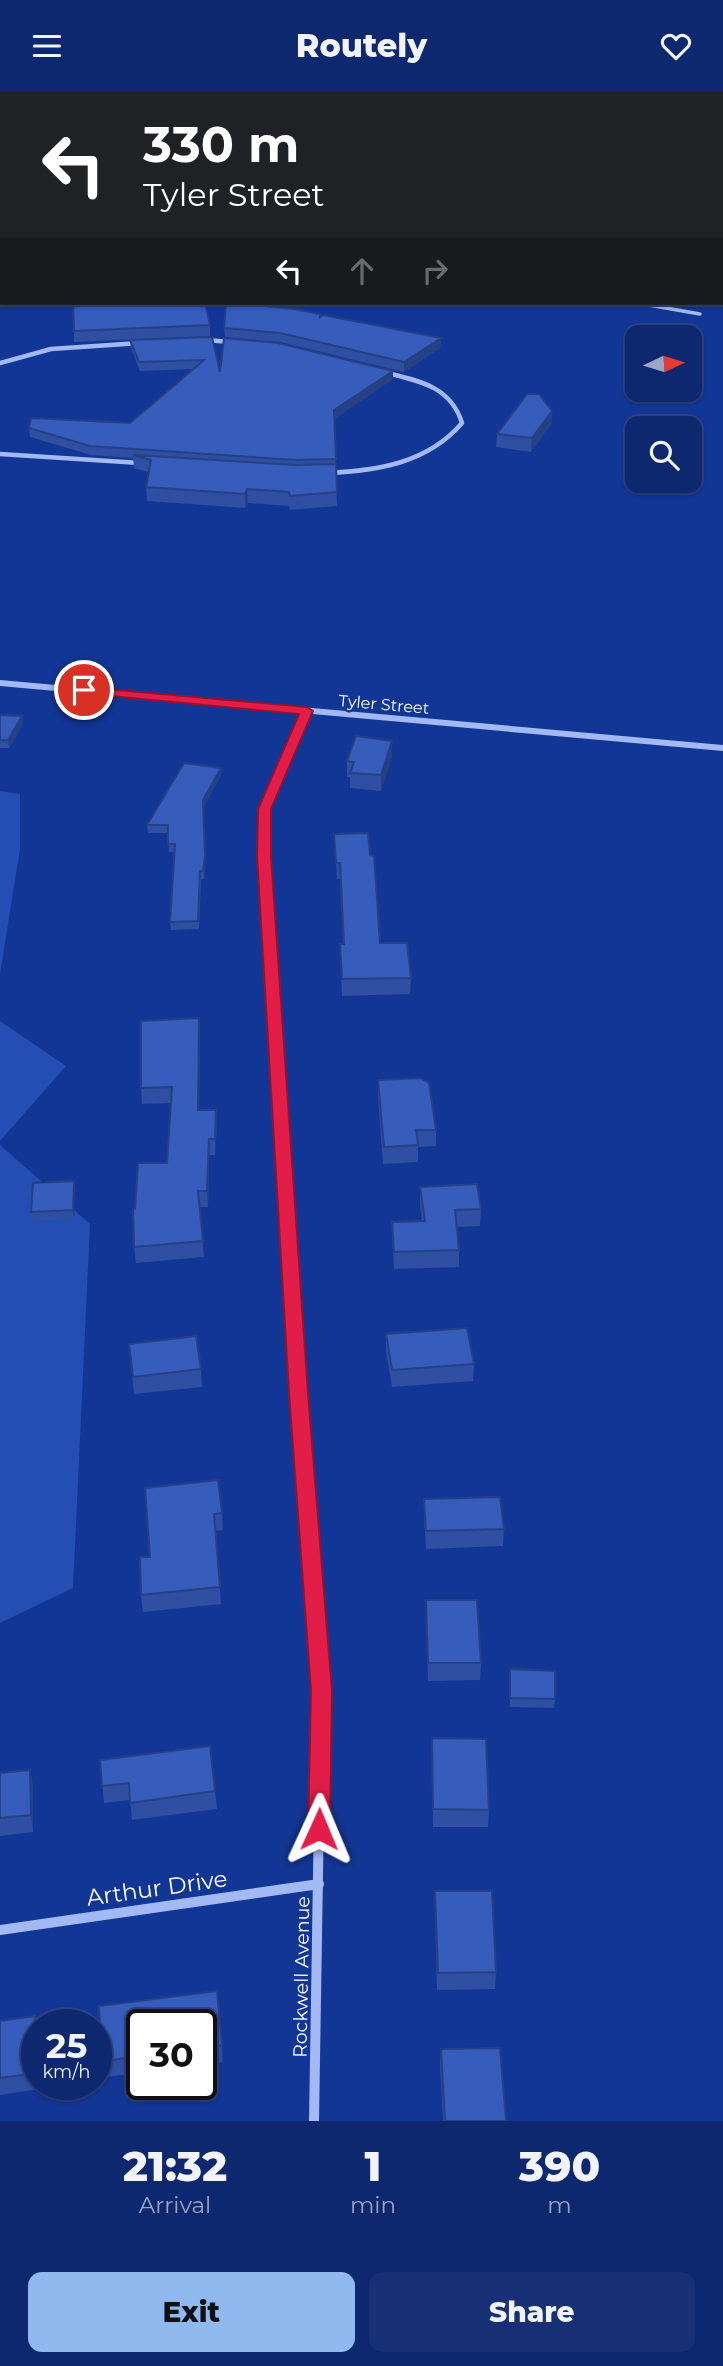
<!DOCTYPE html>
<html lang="en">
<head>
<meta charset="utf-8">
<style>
	body { margin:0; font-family:Montserrat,sans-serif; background:#173075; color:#f1f3f6; height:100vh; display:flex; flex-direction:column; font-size:26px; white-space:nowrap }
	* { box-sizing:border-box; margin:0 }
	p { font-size:23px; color:#9ba6c3 }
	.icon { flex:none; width:38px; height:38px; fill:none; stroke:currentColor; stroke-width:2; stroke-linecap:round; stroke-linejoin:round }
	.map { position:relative; height:2030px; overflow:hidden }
	.sheet { display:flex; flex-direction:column; background:#0e2870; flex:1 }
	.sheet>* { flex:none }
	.banner { position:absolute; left:0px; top:0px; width:724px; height:214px; box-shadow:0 2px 5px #0004,0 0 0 2px #2e4483; background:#202124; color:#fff; overflow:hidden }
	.needle { width:46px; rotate:86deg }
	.tools { position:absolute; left:625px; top:234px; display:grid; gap:14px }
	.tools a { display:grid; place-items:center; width:77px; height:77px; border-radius:14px; background:#0e2870; box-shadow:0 2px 5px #0004,0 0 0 2px #2e4483; font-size:35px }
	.speed { position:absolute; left:21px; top:1918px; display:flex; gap:14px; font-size:35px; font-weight:700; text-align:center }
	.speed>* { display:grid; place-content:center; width:91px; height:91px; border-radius:50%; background:#0e2870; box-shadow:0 2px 5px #0004,0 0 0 2px #2e4483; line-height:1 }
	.speed small { font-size:18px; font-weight:400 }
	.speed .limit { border:4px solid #111; border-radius:10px; background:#fff; color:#111 }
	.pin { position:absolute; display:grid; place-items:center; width:60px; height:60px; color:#fff; margin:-30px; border:4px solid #fff; border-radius:50%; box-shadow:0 2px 7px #0007 }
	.me { position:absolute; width:77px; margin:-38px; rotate:1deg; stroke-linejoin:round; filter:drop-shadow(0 0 5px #0008) }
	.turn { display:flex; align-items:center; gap:24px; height:147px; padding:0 28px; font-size:32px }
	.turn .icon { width:91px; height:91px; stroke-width:2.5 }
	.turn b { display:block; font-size:49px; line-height:60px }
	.lanes { display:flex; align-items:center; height:66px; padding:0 28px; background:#0003; justify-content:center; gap:35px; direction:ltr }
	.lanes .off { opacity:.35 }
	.eta { display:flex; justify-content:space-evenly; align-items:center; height:119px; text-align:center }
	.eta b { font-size:42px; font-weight:800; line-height:49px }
	.cta { display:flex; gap:14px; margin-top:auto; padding:14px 28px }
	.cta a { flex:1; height:80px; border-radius:14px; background:#90b9f0; color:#111; font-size:28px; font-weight:800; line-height:80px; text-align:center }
	.cta a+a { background:#173075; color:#f1f3f6 }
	header { display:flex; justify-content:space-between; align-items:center; height:91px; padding:0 28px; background:#0e2870; font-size:32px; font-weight:800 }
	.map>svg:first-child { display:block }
</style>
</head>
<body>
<header><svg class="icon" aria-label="menu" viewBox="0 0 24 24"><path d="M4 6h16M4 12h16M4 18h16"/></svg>Routely<svg class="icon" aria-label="heart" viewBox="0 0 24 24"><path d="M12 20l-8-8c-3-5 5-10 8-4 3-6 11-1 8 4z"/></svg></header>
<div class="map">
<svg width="723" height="2030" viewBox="0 0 723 2030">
	<rect width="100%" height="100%" fill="#123695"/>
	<path fill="#244eb4" d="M0,700L20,703V758L0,883Z
		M0,930L66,975L0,1050Z
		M0,1054L90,1133L73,1497L0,1532Z"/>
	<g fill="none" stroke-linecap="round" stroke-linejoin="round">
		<path stroke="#a2b9f3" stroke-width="3.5" d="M637,212L700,223"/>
		<path stroke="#a2b9f3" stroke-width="4.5" d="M205,249L231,251
			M0,272L51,258L140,252
			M0,363L140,372
			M327,382C377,380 428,372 462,332C451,296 420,290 387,282"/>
		<path stroke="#a2b9f3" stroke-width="6" d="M0,592L723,657
			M273,912L264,765L265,718L307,620"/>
		<path stroke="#a2b9f3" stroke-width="8" d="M273,910L306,1402"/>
		<path stroke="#a2b9f3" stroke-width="10" d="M306,1400L321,1600L314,2030
			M0,1839L319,1793"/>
	</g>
	<path fill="#2e4fa2" d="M267,0H391V2H267Z
		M247,213L441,247L440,257L404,281L280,251L225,246L224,237Z
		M210,234V245L74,251V240Z
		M212,246L220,281L393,288L334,328L337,415L290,419L289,415L248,412L245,417L147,410L146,396L148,381L134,377L133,367L91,364L30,346L29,337L130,332L193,278L140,280L131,257L130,249Z
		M552,320L551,333L531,361L496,356L497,343Z
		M0,624L23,633L9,657H0Z
		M392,650V665L381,700L350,697V686H347V670Z
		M221,685L203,717L205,773L204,788H201L199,838L171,839L170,831L174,761H169L168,742H148L147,734Z
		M334,743L380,852L411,887L410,903L342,905L340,853H343L340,788H337Z
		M200,943L199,1019L217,1034L215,1064H209L208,1116H199L204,1166L136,1172L134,1156L135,1118L167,1072L171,1012L142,1013L141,997Z
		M378,989L436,1039V1055L418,1056V1071L383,1073L378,1006Z
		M74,1090V1128L32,1130L31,1121Z
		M420,1096L481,1118L480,1135L457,1136L459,1159V1176L394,1178L392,1148V1131L422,1130L420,1113Z
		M386,1243L474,1273L473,1290L392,1296L386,1260Z
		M129,1253L201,1278L202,1296L134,1303Z
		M145,1397L222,1422L223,1439L216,1440L221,1513L143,1521L141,1504L150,1466Z
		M424,1408L504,1438L503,1455L426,1458L424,1426Z
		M426,1509L481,1572L480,1589L428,1590Z
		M510,1578L555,1608L554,1617L510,1616Z
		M432,1647L489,1719L488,1736H433Z
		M100,1669L215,1700L217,1718L132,1729L130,1709L104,1712Z
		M30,1679L33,1696V1741L0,1745V1682Z
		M435,1800L496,1881L495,1898L437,1899L435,1818Z
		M217,1900L223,1971L201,1974V1934H142V1982L104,1986L102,1970L99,1915Z
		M0,1930L37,1937V1993H39V1998L0,2004Z
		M441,1958L506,2030H443L440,1975Z"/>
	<path fill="#264084" d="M441,247L440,257L404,281V271Z
		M393,280V288L334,328V319Z
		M552,320L551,333L531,361L532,347Z
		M247,398L248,412L245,417V403Z
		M22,625L23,633L9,657L8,649Z
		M392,650V665L381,700V684Z
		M221,677V685L203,717L205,773L204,788L203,709Z
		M199,927L200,943L199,1035L198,1019Z
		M216,1019L217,1034L215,1064V1048Z
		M209,1048V1064L208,1116L207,1100Z
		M74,1090L75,1099L74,1128L73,1119Z
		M30,1679L33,1696V1741L31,1724Z
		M35,1925L37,1937V1984L36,1982Z"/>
	<path fill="#365cbc" stroke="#264084" stroke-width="2" d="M74,212H205L210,234L74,240L73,213Z
		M226,212H247V213L294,218L320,223V226L323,224L441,247L404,271L280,242L224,237Z
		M212,246L220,281L224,247L278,252L393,280L334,319L336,368L296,369L90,355L29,337L31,327L130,332L204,269L139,271L130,249Z
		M527,303H539L552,320L532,347L497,343Z
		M133,364L296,374L336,373L337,401L290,405L289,401L247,398L245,403L146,396L151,369Z
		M0,624L22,625L8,649H0Z
		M356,645L392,650L381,684L350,682L354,671L347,670Z
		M184,672L221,677L203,709L205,765L203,780H200L198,830L170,831L175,753H168V734H147Z
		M368,742L370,764L374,765L380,852H407L411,887L342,888L340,853H344L340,772H336L334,743Z
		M199,927L198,1019H216L215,1048H209L207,1100H198L203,1150L134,1156L133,1118H135L138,1072H167L172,996L141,997V930Z
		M420,987L429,992L436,1039H416L418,1054L384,1056L378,989Z
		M74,1090L73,1119L31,1121L33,1092Z
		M477,1093L481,1118L455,1119L459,1159L394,1161L392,1131L425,1130L420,1096Z
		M467,1237L474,1273L392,1279L386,1243Z
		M196,1245L201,1278L133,1286L129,1253Z
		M218,1389L222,1422L214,1423L220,1496L141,1504L140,1466H150L145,1397Z
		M500,1406L504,1438L426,1440L424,1408Z
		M426,1509H477L481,1572H428Z
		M510,1578L555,1580V1608L510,1607Z
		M432,1647L486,1648L489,1719L433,1718Z
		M210,1655L215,1700L130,1712L129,1692L102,1695L100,1669Z
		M30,1679L31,1724L0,1727V1682Z
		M435,1800H492L496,1881L438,1882Z
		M217,1900L222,1954L201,1957V1934H142V1965L102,1970L99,1915Z
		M35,1925L36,1982L0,1987V1930Z
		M500,1957L506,2030H445L441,1958Z"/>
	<path fill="#e11d48" stroke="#92132f" stroke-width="2" d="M84,596L307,616L313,620L271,718V765L308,1302L332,1600L330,1738L327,1744L319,1747L311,1744L308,1738L311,1600L289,1302L257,765L258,718L299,623L79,602L77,599Z"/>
	<g text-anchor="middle" stroke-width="5" stroke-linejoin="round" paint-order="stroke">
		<g font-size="16" fill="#fff" stroke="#123695">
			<text transform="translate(384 613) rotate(5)" y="6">Tyler Street</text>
		</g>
		<g font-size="19" fill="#fff" stroke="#123695">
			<text transform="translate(301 1886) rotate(-89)" y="7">Rockwell Avenue</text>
		</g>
		<g font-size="23" fill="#fff" stroke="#123695">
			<text transform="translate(157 1797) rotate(-8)" y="8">Arthur Drive</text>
		</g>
	</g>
</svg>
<div class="tools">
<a><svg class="needle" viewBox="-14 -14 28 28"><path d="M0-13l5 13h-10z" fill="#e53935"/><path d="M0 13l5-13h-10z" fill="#9ba6c3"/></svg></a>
<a><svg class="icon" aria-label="search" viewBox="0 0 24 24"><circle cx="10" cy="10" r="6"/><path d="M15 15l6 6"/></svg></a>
</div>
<div class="speed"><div>25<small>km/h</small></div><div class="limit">30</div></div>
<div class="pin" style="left:84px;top:599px;background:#d93025"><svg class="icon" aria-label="arrive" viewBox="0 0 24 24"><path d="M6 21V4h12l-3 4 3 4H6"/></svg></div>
<svg class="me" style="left:319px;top:1738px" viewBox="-20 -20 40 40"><path d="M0-17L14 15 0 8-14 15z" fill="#e11d48" stroke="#fff" stroke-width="4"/></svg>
<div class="banner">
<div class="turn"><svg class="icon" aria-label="left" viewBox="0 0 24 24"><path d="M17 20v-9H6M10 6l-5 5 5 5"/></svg><div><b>330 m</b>Tyler Street</div></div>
<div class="lanes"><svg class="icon" aria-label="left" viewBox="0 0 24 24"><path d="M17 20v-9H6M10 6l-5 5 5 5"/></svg><svg class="icon off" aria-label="ahead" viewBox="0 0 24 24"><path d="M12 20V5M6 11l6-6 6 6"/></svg><svg class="icon off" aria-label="right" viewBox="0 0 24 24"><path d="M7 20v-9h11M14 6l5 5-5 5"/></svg></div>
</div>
</div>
<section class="sheet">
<div class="eta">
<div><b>21:32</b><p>Arrival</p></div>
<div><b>1</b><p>min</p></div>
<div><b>390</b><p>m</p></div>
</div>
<div class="cta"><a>Exit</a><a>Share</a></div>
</section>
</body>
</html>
